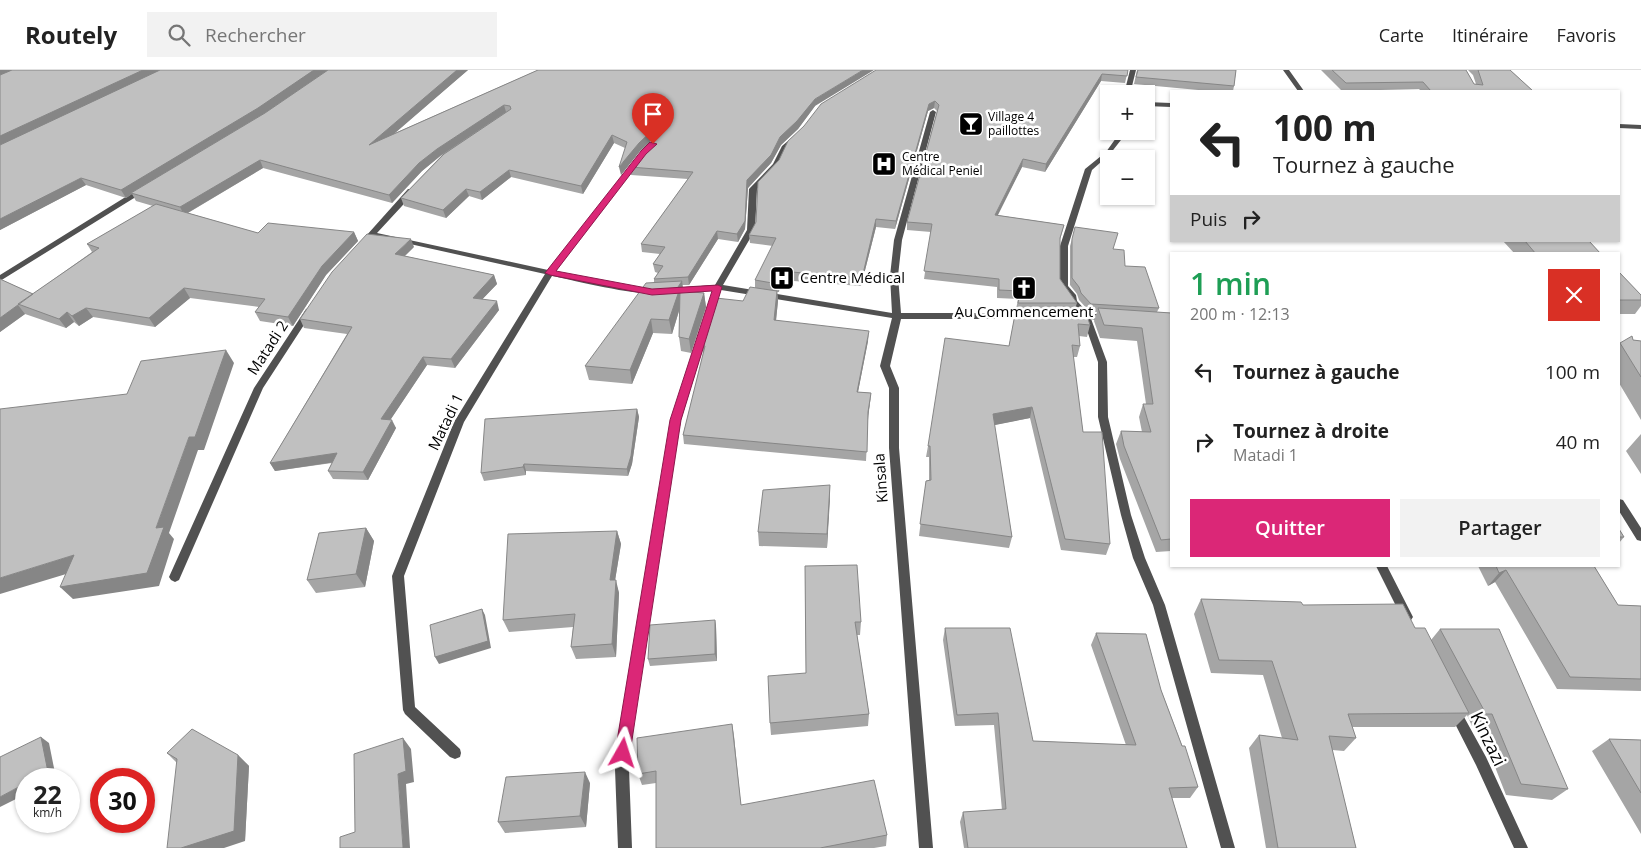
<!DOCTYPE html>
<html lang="fr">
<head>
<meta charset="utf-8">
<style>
	body { margin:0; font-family:"Open Sans",sans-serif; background:#f2f2f2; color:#222; height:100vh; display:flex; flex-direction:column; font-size:19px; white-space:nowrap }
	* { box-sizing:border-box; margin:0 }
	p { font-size:16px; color:#767676 }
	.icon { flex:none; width:28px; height:28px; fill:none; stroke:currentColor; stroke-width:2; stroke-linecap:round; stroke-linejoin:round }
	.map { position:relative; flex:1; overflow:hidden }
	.sheet { position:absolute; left:1170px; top:182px; width:450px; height:315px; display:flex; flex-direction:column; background:#fff; border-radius:0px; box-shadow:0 1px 4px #0004 }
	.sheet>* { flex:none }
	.banner { position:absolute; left:1170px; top:20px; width:450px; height:152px; border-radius:0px; box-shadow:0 1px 4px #0004; background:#fff; color:#222; overflow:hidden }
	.fabs { position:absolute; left:1100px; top:15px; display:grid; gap:10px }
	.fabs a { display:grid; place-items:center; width:55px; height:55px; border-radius:0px; background:#fff; box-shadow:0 1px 4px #0004; font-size:25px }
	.speed { position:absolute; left:15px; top:698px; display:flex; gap:10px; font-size:25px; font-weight:700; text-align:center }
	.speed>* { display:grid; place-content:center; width:65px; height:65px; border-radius:50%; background:#fff; box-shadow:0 1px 4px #0004; line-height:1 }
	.speed small { font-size:12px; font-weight:400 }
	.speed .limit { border:8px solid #d22; background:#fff; color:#111 }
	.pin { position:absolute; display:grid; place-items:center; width:42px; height:42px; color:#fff; margin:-51px -21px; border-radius:50% 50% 50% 0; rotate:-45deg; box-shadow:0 0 5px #0007 }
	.pin .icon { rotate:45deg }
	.me { position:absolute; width:55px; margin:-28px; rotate:6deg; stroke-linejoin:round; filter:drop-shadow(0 0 4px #0008) }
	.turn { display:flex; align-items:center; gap:18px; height:105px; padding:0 20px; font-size:22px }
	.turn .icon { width:65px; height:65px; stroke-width:2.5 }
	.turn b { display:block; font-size:35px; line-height:42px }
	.then { display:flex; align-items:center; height:48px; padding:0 20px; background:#0003; gap:10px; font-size:19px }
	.round { display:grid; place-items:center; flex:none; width:52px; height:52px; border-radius:0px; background:#f2f2f2 }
	.summary { display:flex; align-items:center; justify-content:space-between; height:85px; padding:0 20px }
	h1 { font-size:30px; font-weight:600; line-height:38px; color:#1e9e55 }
	.cta { display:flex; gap:10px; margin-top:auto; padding:10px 20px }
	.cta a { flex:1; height:58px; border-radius:0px; background:#db2777; color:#fff; font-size:20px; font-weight:600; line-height:58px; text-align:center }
	.cta a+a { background:#f2f2f2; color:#222 }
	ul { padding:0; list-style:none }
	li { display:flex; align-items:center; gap:15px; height:70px; padding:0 20px }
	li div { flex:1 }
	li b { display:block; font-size:19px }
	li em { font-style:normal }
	header { display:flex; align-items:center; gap:30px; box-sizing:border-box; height:70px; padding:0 25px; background:#fff; border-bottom:1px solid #e0e0e0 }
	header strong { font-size:24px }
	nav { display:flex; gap:28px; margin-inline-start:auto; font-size:18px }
	.search { width:350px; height:45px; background:#f2f2f2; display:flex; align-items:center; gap:12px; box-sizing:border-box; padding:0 18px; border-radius:0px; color:#767676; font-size:19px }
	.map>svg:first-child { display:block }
</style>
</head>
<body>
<header>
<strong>Routely</strong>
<div class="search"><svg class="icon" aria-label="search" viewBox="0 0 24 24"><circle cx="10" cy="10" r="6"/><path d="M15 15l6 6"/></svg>Rechercher</div>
<nav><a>Carte</a><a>Itinéraire</a><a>Favoris</a></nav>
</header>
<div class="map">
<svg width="1641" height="778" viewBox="0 0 1641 778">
	<rect width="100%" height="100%" fill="#fff"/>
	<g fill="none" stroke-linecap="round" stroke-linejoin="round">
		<path fill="#515151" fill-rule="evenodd" d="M1283,0H1289L1304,21H1298Z
			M1086,243L1090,246L1107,292L1108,347L1131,445L1145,488L1165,535L1235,778H1221L1153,535L1133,488L1121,445L1098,347V292L1082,246Z"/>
		<path fill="#515151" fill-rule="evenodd" d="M1130,0H1136L1130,24H1124Z
			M1146,32L1171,33V37L1146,36Z
			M933,40L936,42L902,170L898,206L901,243H1028L1032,246L1028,249H901L890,296L899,318V378L933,778H919L889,378V318L880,296L892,248L721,220L681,350L630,667L629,699L632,778H618L615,699L618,667L671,350L713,220L670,224L666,221L670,218L715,215L747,160L749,119L773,94L782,76L795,65L798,67L787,78L778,96L757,119L755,160L723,215L892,243L890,206L894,170L930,42Z
			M1619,54L1641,55V59L1619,58Z
			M1121,61H1128L1110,84L1092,100L1068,176V216L1076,225L1077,231L1089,244H1108L1112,247L1108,250L1075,249L1072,248L1071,246L1072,244L1079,243C1071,235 1067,226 1060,217V176L1085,99L1106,82Z
			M635,90L640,91L555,202L629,216L653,219L657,222C648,229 568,209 552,206L464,352L404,506L415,637L460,679L461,683L460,687L455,689L450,687L405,644L403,640L392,506L454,352L545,204L374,166L370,168L366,166L408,119H411L415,121L414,123L377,163L548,200Z
			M140,118L147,120L0,211V205Z
			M309,238L313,241L263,318L179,510L175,512L171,510L169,507L254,318L306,239Z
			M1619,429L1623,430L1641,458V471L1637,470L1619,441Z
			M1376,496H1387L1413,547L1411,550L1407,552L1403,550Z
			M1454,634L1458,636L1486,687L1528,778H1514L1476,695L1448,640L1450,636Z"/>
	</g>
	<path fill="#a5a5a5" d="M0,0H468L393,64L538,0L815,36L798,59L781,75L771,93L748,118L745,159L738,172L718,169L689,215H682L683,221L704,223L706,237L691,283L681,281L679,267L680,238L672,264L653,263L632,314L589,310L585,296L654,212V209L658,203L655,202L653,194L660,184L642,182L641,174L688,109L631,105L630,97L662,62L659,63L640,81L621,105L625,78L614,73L583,124L511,107L482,130L469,126L446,148L404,136L401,128L443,84L422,101L392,133L263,98L188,143L258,163L354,162L358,171L326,205L293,256L260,251L255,242L259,237L190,228L155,257L93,247L79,256L74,252L66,258L25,244L0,262V209L33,224L92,182L87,174L153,136L136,131L132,124L126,128L86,115L0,160Z
		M876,0H1128L1125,13L1101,11L1045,102L1022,97L997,145L1064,155L1060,170V209L1077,233L1075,239L1090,255L1087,267L1079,266L1080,276L1077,287H1073L1083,362L1110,474L1106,485L1061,480L1030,348L994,355L1012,467L1009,478L919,466L926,411L929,410V387H926L928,376L1009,276L1018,229L997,228V217L924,209L931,162L907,160V152L937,41L934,38L928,41L895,159L876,157L861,216L780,210L779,222H777L778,231L776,250L868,271L858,322L871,323L868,350L866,391L684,374L683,365L703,285L702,275L755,218V210L773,176L750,173L749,165Z
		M1137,0H1236L1234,16L1233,21H1209L1134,14Z
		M1321,0H1466L1474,14H1476L1473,5L1468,0H1510L1533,21H1421L1419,19L1342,21Z
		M1072,169L1113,179L1125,196L1159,238L1157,242L1171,243V481L1156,482L1120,389L1116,374L1121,361L1142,362L1139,347L1143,334H1146L1137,271L1100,268L1094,251L1097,242L1089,241L1079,230L1077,224L1070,215V176Z
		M1503,171H1589L1601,184H1515Z
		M414,177L405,186L494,205L497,214L482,229L499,240L455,298L427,295L390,350L396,358L368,410L333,409L328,401L332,393L275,401L270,393L347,264L304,258L300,249Z
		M1619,202L1641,225V236L1635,244H1619Z
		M1633,270L1641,271V350L1619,313V275L1620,273Z
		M637,339L639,347L632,394L628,406L526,401V405L484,411L481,403Z
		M1641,364V404L1626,381Z
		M830,415L827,478L759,476L758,462Z
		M366,458L374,471L365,517L316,523L307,510Z
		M1619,459L1624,467L1619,473Z
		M617,461L621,474L615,510L619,523L616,587L576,589L571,577L573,557L509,562L503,550Z
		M805,496L861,552L860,565H857L869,644L868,656L771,665L770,653L806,603Z
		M1478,496H1594L1618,535L1641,536V621L1557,619L1495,512L1488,516Z
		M1201,529L1303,535L1415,558L1431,570L1440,559L1568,719L1552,730L1506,725L1479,656H1472L1467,645L1455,657H1352L1356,668L1344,681L1332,680L1356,778H1266L1249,678L1259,665L1282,668L1263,605L1211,603L1194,544Z
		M715,550L716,556L717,591L650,596L648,589Z
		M945,558L1033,671L1126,675L1091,575L1096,563L1161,620L1198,717L1190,728H1172L1187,778H964L960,752L963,742L1002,740L994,655L955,656L943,570Z
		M732,654L741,735L887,765L886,776L874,778H656V713L642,715L638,704Z
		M1609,669L1641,670V764L1592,681Z
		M167,683L238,685L249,696L245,771L176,692Z
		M590,713L586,757L505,763L498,752Z"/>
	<path fill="#868686" d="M0,0H19L0,8Z
		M143,0H163L0,76V66Z
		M314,0H328L262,45L131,123L132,124L126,128L121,120Z
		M457,0H468L372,83L369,75Z
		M863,0H874L815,36L798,59L781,75L771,93L748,118L745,159L738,172L737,164L747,110L780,67L815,29Z
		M1102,4L1101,11L1045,102L1046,94Z
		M935,31L934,38L928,41L895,159L896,151L929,34Z
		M504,35L506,42L440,86L422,101L392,133L389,125L419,93L437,79Z
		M658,55L659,63L640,81L621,105L619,97L639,73Z
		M612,65L614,73L583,124L581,116Z
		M1023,89L1022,97L994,153L995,145Z
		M260,90L263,98L184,145L180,137Z
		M509,100L511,107L482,130L480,122Z
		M81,108L86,115L0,160V149Z
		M466,119L469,126L446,148L443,140Z
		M876,149V157L861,216L862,208Z
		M717,161L718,169L689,215L688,207Z
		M354,162L358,171L326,205L293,256L288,247L322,196Z
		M411,169L414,177L398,192L395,184Z
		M780,201V210L779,222L778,214Z
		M494,205L497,214L476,236L473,228Z
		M682,211L684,224L672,264L669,250L676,220Z
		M184,218L190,228L155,257L149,248Z
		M777,221L778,231L775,260L774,250Z
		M704,223L706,237L691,283L689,269Z
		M497,231L499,240L455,298L451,289Z
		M18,235L25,244L0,262V248Z
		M86,238L93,247L79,256L72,246Z
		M67,242L74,252L66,258L59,249Z
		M651,249L653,263L632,314L630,300Z
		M869,261L868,271L856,332L857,322Z
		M226,280L234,293L204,380H198L169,463L174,469L159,516L73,529L60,517L156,458L189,367Z
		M423,287L427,295L385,358L381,349Z
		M871,323L870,333L867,352L868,342Z
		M1032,337L1030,348L990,356L993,344Z
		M637,339L639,347L632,394L628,406L627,399Z
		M392,350L396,358L368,410L363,402Z
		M337,383L342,391L275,401L270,393Z
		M524,394L526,401V405L523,397Z
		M830,415V429L827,478V464Z
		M366,458L374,471L365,517L356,504Z
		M617,461L621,474L613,523L610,510Z
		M74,485L86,498L0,524V508Z
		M1506,500L1495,512L1488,516L1499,503Z
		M616,510L619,523L616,587L612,574Z
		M482,539L485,545L491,578L439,594L435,587Z
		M715,550L716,556L717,591L715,584Z
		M732,654L734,666L742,746L741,735Z
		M41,667L49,673L56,708L55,709H35Z
		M403,668L411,679L414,712L406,714L410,778H403L398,704Z
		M238,685L249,696L245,771L224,778H181Z
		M585,702L590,713L586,757L580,746Z
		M26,713V724L0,737V727Z"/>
	<path fill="#c0c0c0" stroke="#868686" d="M12,0H143L0,66V5Z
		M160,0H314L258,38L121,120L81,108L0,149V75Z
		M328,0H457L369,75L538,0H863L815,29L797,51L780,67L771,85L747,110L745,151L737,164L717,161L688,207L654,209L663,196L653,194L665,177L641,174L693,102L630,97L645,78L664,60L663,55H658L639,73L619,97L627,72L612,65L581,116L509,100L480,122L466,119L443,140L401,128L444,84L511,39L510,36L504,35L437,79L419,93L389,125L260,90L180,137L131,123L265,43Z
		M876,0H1128L1127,6L1102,4L1046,94L1023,89L995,145L1064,155L1060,168V209L1077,233H1018L1020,221L999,220V209L924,201L932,154L907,152L939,35L935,31L929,34L896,151L876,149L862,208L780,201L778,214L755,210L776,168L749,165L756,152L758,112L779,90L788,71L804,56L821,34Z
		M1138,0H1236L1234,16L1136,7Z
		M1332,0H1466L1474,14L1483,15L1478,0H1510L1533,21H1431L1423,12L1346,13Z
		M156,134L258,163L268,153L354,162L322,196L288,247L255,242L265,229L184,218L149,248L86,238L72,246L67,242L59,249L18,234L99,178L87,174Z
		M1075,157L1118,163L1113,179L1124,180L1125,196L1145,197L1159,238L1091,234L1081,223L1079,217L1072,208V169Z
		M367,164L411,169L395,184L494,205L473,228L497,231L451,289L423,287L381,349L392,350L363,402L328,401L337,383L270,393L352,257L300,249L332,202Z
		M1525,171H1589L1601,184H1536Z
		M1619,202L1641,225V230H1619Z
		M0,209L33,224L0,248Z
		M682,211L676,220L679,221L669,250L651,249L630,300L585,296L646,213Z
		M750,217L777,221L774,250L869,261L857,322L871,323L868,342L867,382L683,365L705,276L702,275L716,228L743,231Z
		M680,221L704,223L689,269L679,267Z
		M1098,238L1171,243V469L1161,470L1124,376L1121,361L1151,362L1143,334H1153L1142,258L1104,255Z
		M1016,239H1085L1090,255L1078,254L1080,276L1072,275L1083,362H1102L1110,474L1065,469L1032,337L993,344L1012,467L920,454L926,411L931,410L930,376H928L945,268L1009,276Z
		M1632,266L1633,270L1641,271V307L1620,273Z
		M226,280L195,367H189L156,458L164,457L147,503L60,517L74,485L0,508V339L127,324L141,291Z
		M637,339L631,386L627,399L524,394L523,397L481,403L485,349Z
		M830,415L827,464L758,462L763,420Z
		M366,458L356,504L307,510L319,463Z
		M1619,459L1624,467H1619Z
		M617,461L610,510H616L612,574L571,577L575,544L503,550L508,464Z
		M857,495L861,552H855L869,644L770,653L768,606L806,603L805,496Z
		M1496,496H1594L1618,535L1641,536V609L1570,607L1506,500L1499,503Z
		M1201,529L1301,532L1303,535L1403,534L1415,558H1425L1469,643L1348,644L1356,668L1329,666L1356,778H1278L1259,665L1298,670L1272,591L1219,590Z
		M482,539L488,571L435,587L430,555Z
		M715,550V584L648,589L650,555Z
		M945,558H1010L1033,671L1136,675L1096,563L1146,564L1161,620L1182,676H1185L1198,717L1169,718L1187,778H968L963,742L1006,739L998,643L957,645Z
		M1440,559H1499L1568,719L1521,714L1492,644H1486Z
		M732,654L741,735L874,710L887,765L820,778H656V701L638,704L637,668Z
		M192,659L238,685L234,761L181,778H167L177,689L167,683Z
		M41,667L48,702L35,709H26V713L0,727V687Z
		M403,668L406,701L398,704L403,778H340V767L355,762L354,684Z
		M1609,669L1641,670V723Z
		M585,702L580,746L498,752L506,707Z"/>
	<path fill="#db2777" stroke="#8e194d" d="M650,72L657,74L646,84L556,201L652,219L718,215L722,217L681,350L630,683L628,688L623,690L617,688L615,683L670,350L712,221L652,225L550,205L545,203L641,81Z"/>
	<defs>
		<symbol id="bar-square" viewBox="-11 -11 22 22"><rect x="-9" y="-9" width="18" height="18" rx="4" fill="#000" stroke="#fff"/><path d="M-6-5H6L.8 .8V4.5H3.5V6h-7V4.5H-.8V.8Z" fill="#fff"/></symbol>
		<symbol id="hospital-square" viewBox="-11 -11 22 22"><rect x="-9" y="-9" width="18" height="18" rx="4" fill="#000" stroke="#fff"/><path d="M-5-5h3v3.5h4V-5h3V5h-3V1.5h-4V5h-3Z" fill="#fff"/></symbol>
		<symbol id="church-square" viewBox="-11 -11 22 22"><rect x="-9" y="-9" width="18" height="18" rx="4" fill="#000" stroke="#fff"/><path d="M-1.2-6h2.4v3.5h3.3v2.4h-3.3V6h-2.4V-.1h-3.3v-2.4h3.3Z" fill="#fff"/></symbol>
	</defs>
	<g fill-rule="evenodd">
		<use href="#bar-square" x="957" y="40" width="28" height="28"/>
		<use href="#hospital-square" x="870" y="80" width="28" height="28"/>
		<use href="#hospital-square" x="768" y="194" width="28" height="28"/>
		<use href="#church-square" x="1010" y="204" width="28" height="28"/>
	</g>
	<g text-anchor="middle" stroke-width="5" stroke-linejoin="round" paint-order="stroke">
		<g font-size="12" fill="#000" stroke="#fff" text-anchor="start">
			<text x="988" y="51">Village 4<tspan x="988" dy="14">paillottes</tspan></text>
			<text x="902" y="91">Centre<tspan x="902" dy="14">Médical Peniel</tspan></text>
		</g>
		<g font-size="15" fill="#000" stroke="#fff" text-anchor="start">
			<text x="800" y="213">Centre Médical</text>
			<text x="1024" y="247" text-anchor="middle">Au Commencement</text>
		</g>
		<g font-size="15" fill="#000" stroke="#fff">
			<text transform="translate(268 278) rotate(-57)" y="5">Matadi 2</text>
			<text transform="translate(446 352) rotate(-64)" y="5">Matadi 1</text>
			<text transform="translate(881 408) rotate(-94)" y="5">Kinsala</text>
		</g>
		<g font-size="18" fill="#000" stroke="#fff">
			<text transform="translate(1488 669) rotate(64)" y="6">Kinzazi</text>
		</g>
	</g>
</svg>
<div class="fabs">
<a>+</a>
<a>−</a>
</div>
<div class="speed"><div>22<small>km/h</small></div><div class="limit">30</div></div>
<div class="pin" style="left:653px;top:74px;background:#d93025"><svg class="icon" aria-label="arrive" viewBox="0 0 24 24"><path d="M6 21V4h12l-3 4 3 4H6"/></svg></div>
<svg class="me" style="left:623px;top:683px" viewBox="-20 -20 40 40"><path d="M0-17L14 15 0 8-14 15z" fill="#db2777" stroke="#fff" stroke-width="4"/></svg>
<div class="banner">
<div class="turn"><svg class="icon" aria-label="left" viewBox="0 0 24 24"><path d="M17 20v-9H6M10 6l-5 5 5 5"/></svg><div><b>100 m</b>Tournez à gauche</div></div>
<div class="then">Puis<svg class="icon" aria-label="right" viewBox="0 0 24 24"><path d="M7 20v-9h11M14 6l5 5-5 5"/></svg></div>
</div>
<section class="sheet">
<div class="summary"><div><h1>1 min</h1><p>200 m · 12:13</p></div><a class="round" style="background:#d93025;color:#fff"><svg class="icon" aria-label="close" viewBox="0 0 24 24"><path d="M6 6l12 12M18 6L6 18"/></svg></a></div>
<ul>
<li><svg class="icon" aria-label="left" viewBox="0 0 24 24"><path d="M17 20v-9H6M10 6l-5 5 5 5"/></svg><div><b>Tournez à gauche</b></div><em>100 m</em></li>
<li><svg class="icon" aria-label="right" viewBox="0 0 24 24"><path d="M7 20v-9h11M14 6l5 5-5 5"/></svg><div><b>Tournez à droite</b><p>Matadi 1</p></div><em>40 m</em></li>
</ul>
<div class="cta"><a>Quitter</a><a>Partager</a></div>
</section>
</div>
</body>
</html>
